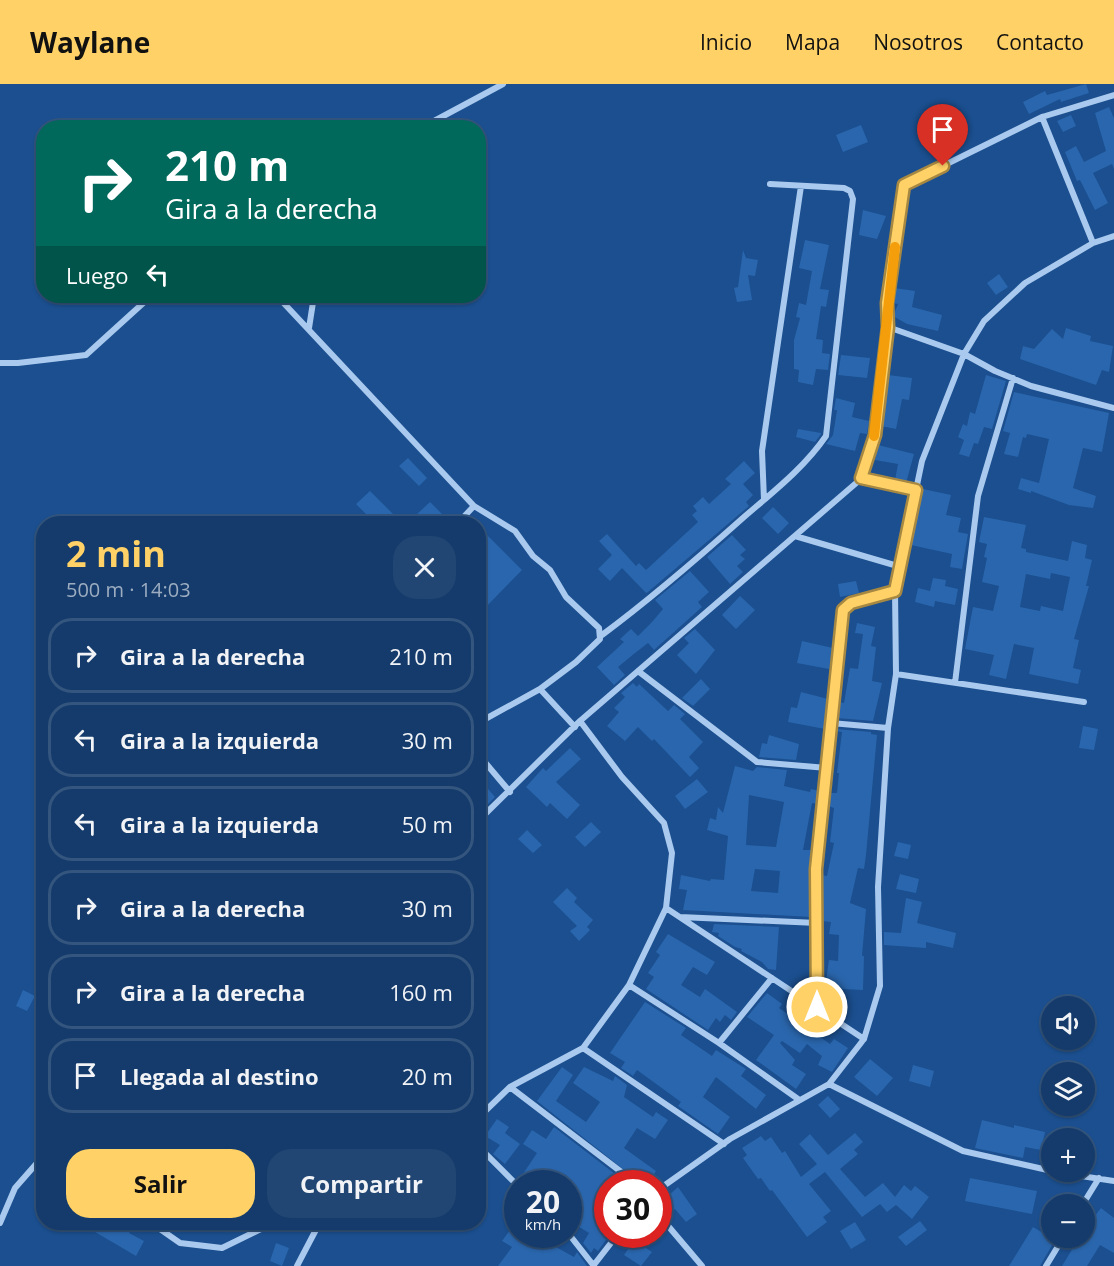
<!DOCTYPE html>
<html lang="es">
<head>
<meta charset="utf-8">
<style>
	body { margin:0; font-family:"Open Sans",sans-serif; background:#214673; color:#f1f3f6; height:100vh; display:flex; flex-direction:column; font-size:22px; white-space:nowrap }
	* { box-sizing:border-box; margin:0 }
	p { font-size:20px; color:#9dadc1 }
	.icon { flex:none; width:33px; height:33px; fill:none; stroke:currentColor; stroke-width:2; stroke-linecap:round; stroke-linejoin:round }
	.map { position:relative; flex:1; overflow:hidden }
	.drawer { position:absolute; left:36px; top:432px; width:450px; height:714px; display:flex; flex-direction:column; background:#143b6b; border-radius:24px; box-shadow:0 2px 4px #0004,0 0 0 2px #33557e }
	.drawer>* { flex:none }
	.guide { position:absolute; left:36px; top:36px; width:450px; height:183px; border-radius:24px; box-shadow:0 2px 4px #0004,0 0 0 2px #33557e; background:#00695c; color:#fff; overflow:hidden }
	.tools { position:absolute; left:1041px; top:912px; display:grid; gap:12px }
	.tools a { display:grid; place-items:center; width:54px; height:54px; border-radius:50%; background:#143b6b; box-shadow:0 2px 4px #0004,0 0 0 2px #33557e; font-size:30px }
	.speed { position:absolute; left:504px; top:1086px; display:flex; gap:12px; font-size:30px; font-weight:700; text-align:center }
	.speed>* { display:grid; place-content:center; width:78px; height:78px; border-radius:50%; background:#143b6b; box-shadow:0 2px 4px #0004,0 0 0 2px #33557e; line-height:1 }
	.speed small { font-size:15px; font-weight:400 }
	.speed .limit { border:9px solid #d22; background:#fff; color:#111 }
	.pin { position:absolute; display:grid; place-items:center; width:51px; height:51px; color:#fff; margin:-62px -26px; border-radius:50% 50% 50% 0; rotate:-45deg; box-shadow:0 0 6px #0007 }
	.pin .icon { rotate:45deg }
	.me { position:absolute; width:66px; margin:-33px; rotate:0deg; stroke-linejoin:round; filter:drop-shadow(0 0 4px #0008) }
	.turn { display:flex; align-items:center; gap:21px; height:126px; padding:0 30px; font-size:27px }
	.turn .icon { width:78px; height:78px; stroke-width:2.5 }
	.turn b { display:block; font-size:42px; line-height:51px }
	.then { display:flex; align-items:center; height:57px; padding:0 30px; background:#0003; gap:12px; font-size:22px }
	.round { display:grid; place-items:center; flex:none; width:63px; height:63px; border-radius:24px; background:#214673 }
	.head { display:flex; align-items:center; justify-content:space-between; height:102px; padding:0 30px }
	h1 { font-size:36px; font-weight:700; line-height:45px; color:#ffd166 }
	.cta { display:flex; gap:12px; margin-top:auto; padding:12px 30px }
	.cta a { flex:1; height:69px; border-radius:24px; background:#ffd166; color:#111; font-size:24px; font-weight:700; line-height:69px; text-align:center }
	.cta a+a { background:#214673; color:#f1f3f6 }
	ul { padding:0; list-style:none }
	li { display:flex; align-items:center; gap:18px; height:75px; margin:0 12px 9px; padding:0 18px; border:3px solid #33557e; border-radius:24px }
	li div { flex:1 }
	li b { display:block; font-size:22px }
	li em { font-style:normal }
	header { display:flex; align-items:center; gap:36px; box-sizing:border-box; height:84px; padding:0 30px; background:#ffd166; color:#111 }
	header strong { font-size:28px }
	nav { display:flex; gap:33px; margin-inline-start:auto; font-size:21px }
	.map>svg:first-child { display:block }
</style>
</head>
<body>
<header>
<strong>Waylane</strong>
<nav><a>Inicio</a><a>Mapa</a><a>Nosotros</a><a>Contacto</a></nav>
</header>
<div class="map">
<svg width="1114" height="1182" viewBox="0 0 1114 1182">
	<rect width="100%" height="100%" fill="#1b4f8f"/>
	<path fill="#2a66ad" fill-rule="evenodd" d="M1086,0L1089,9L1061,18L1060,15L1029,30L1023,18L1045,7L1047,11Z
		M1109,23L1114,34V85L1112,80L1093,89L1108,119L1095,126L1080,96L1077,97L1065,68L1076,62L1084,78L1106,67L1095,29Z
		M1071,31L1076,42L1063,48L1057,37Z
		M861,41L868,58L843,68L836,51Z
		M863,126L886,132L877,155L859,151Z
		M805,156L829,161L820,205L829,206L826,223L821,222L816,255L823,256L822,269L830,270L828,286L816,285L813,301L798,298L799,286L794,285V256L800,234L796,233L799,219L806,221L812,187L799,184Z
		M743,166L746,174L758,176L755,192L748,191L752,216L737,218L734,204L738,203Z
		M999,190L1008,203L996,211L987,199Z
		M894,204L915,207L912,223L942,231L938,247L907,240L893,232L898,220L892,219Z
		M1066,244L1091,252L1090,257L1113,262L1109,288L1102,286L1096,301L1020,275L1023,262L1034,265L1052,245L1063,255Z
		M841,271L870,274L867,294L838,291Z
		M888,291L912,294L909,316L902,315L896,345L881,342Z
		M986,291L1006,297L992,345L984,343L978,360L974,359L969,373L959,370L964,356L958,353L963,340L967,342L970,328L975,330Z
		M1014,308L1109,329L1102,368L1083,364L1073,404L1096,412L1093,424L1069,421L1031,407V409L1018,405L1021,394L1039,399L1049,355L1027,350L1026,354L1023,353L1018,373L1004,370L1010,349L1003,347Z
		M836,314L855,319L852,333L869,337L867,350L860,349L855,367L826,360L833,351L837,326H834Z
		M798,345L821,349V350L815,358L796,353Z
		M878,361L914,370L906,399L895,396L898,380L875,376Z
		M408,374L427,394L419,402L399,382Z
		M744,377L755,389L743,400L753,411L746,418L749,422L648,508L646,509L622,484L610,497L598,485L612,471L599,457L607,450L636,482L639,479L646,486L698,438L692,431L697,427L693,422L703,413L709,420L731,400L725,395Z
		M923,405L951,411L946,431L961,434L958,448L968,450L962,485L950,483L952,470L911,461Z
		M370,407L394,431L392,433L398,440H376L356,420Z
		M430,418L446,434L440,440H424L416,431Z
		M773,423L789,439L778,450L762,434Z
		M984,433L1026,441L1021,464L1026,465V468L1068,477L1072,457L1087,461L1085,474L1092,476L1086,502H1089L1074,555L1079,556L1073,584L1081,586L1078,600L1029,590L1034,564L1014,560L1006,595L989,591L994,571L965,565L973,523L993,527L999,502L982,498L987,474L984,473L987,460L979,458ZM1051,489L1070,493L1063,527L1041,522L1040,527L1020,523L1026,490L1050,495Z
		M478,442L522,486L484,525L478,519Z
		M732,451L746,466L740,471L745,475L737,482L743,488L730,500L707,473Z
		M690,487L709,508L698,518L702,523L654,566L648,559L635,569L618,583L625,591L614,601L597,583L624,558L620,555L631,545L638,552L652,538L663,525L655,516Z
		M933,494L946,496L945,502L958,505L955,521L935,517L934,523L915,518L918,504L930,507Z
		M856,497L859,509L840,513L838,500Z
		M740,512L755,526L736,545L722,531Z
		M857,539L875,543L871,562L876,563L872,597L882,599L873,637L837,634L839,618L844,619L850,584L858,585L863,550L855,549Z
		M695,545L715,566L696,590L677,571L689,559L684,554Z
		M802,557L833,564L829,585L797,579Z
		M701,595L710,605L693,622L682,614Z
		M633,599L637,603L639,600L668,627L674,621L685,630L680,635L703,658L689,673L699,684L690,693L654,655L652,657L638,643L625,657L607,642L619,628L614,624L625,613L621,609Z
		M801,608L828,615L825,645L788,638L791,623L797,624Z
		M1083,642L1098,645L1094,666L1079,664Z
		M836,645L871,648V650L877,651L866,771L864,785L858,784L850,819L866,825L862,872H864L863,906L825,904L829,876L838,877L839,851L829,850L831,838L822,837L821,791L827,792L834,759L830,758L834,724L828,722L829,709H837L839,689H837L842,648L836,647Z
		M769,651L799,660L796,676L759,673L762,659L767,660Z
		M570,664L581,675L556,698L580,721L567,735L550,719L547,723L526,703L543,684L546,687Z
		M735,682L753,687L757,683L787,686L784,702L810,708L811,705L819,707L818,720L812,719L803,766H811V833L683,826L687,806L679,805L681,791L710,797L711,795L724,796L728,752L707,746L710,734L716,736L718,723L723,729ZM749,711L784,718L776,763L746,761ZM755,785L780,787L778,809L751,807Z
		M478,693L495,713L483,725L478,719Z
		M697,695L708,708L685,725L675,712Z
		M591,738L601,748L585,763L575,753Z
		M527,746L542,761L533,769L518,755Z
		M898,758L911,761L908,775L894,772Z
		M900,790L919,795L916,809L896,805Z
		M567,804L577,814L574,818L593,836L587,843L590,846L579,857L570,847L577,842L553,818Z
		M906,814L922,818L917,839L956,849L953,864L926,858V864L884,861V848L901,849Z
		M714,840L779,843L776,886L768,885L762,878L741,867L742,865L735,863L718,852L719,849L712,848Z
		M668,850L715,878L707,891L693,883L681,901L700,913L705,905L737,928L731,936L725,931L720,938L716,934L708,946L646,905L654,893L648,889L660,871L656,868Z
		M23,906L35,912L27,927L16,922Z
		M767,909L782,920L779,924L830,960L834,955L848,964L832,988L818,981L822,972L807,960L800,969L782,957L780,959L795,976L792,981L806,990L796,1005L756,976L774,951L747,933Z
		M645,918L686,944L681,951L712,972L716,966L746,985L741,992L766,1011L756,1025L716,993L703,1013L730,1033L718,1050L678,1022L681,1018L637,986L633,992L621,984L625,978L610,969Z
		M870,975L893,994L877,1012L854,993Z
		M913,981L934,987L930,1003L909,997Z
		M562,983L573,991L556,1017L586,1038L600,1018L573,999L584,983L613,997L615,992L627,1001L624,1013L653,1033L656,1028L668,1036L655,1055L637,1044L624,1064L656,1087L648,1100H642L537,1017Z
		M828,1012L840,1025L830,1034L818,1021Z
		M497,1035L509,1043L505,1049L520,1060L505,1080L493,1070L500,1061L485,1052Z
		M982,1036L1014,1044V1041L1045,1048L1041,1066L1025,1063L1023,1074L975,1064Z
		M554,1043L628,1100H608V1153L598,1167L594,1164L591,1169L583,1159L589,1149L568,1136V1100H522L519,1096L537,1069L523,1060L532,1046L546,1055Z
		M855,1049L863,1058L854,1066L858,1070L840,1085L865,1113L883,1099L895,1113L904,1101L911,1107L915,1102L929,1113L912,1135L896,1121L887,1128L880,1120L862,1133L825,1088L809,1100L831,1127L823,1133L827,1138L807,1153L772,1106L770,1107L761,1094L758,1095L743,1074L747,1071L742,1064L761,1052L765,1057L771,1053L782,1069L785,1067L801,1093L817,1080L799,1060L810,1050L828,1071Z
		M970,1094L1037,1107L1032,1130L965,1117Z
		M678,1103L697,1130L686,1138L675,1125L667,1132L658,1125V1121Z
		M1101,1124L1114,1134V1169L1100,1161L1087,1182H1062L1079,1154H1084V1133L1091,1137Z
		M518,1135V1150H548L559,1158L556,1163L574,1173L577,1168L587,1182H498L512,1163L502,1157Z
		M920,1137L927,1146L906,1162L898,1153Z
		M78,1138H126L133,1143L129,1149L144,1157L136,1172Z
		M855,1138L866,1156L851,1165L840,1147Z
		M1033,1143L1055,1156L1040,1182H1009Z
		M634,1156L652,1168L641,1182L624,1171Z
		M276,1159L289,1164L282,1182L270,1177Z"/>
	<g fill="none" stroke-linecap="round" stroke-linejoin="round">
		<path stroke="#a9c9ee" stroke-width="6" d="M421,44L503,0
			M1093,159L1042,33L1114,11
			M277,212L474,422L515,447L533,472L550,486L566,513L599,544L600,555L576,578L540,605L575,643
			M888,243L964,270L995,287L1031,302L1114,324
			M309,244L314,212
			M0,279H18L86,271L151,212
			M862,394L916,406
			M764,416L762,367L801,102
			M457,440L474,422
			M795,452L901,483
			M602,551C652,514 698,474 744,433C773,408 804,384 826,352L853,115L850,107L844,104L770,100
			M638,587L757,678L827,684
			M896,590L1084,618
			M955,599L978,412L1013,294
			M478,639L540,605
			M831,639L888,644
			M478,670L510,708
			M478,737L580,637L862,394L875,351L888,243L887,219L904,101L1042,33
			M666,824L864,955
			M680,833L817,839
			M629,901L719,959L798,1015
			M817,923L816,785L843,526L851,519L895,507L922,377L964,270L984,237L1025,199L1093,159L1114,152
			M719,959L772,894
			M583,964L724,1060
			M829,1000L963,1067L1052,1087
			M510,1003L637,1100
			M478,1034L510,1003L583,964L629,901L666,824L672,769L664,739L622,693L580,637
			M478,1062L518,1102
			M1055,1088L1114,1097
			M658,1106L730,1055L829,1000L864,955L880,902L878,803L888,644L896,590L895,507
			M1083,1120L1099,1094
			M658,1130L702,1182
			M150,1138L180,1159L222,1164L263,1144L266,1138
			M0,1139L15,1104L44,1071
			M568,1149L594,1182
			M297,1182L320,1138
			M593,1182L618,1150
			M1046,1182L1063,1154"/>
	</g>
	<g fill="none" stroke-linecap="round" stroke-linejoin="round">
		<defs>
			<path id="route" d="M817,923L816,785L843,526L851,519L895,507L916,406L861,394L875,351L888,243L887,219L904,101L943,82"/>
		</defs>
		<use href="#route" stroke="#a68842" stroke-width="15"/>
		<use href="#route" stroke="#ffd166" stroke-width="10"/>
		<path stroke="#f59e0b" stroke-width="10" d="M874,352L895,163"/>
	</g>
</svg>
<div class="tools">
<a><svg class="icon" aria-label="sound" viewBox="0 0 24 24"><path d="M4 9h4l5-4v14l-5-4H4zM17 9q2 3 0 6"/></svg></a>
<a><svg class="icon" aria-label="layers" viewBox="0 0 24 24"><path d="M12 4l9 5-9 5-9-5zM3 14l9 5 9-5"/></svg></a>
<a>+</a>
<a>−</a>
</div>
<div class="speed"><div>20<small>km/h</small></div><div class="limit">30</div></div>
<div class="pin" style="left:943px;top:82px;background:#d93025"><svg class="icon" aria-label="arrive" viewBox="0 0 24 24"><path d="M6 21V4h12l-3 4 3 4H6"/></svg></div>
<svg class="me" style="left:817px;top:923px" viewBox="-20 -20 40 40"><circle r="17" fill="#ffd166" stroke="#fff" stroke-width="3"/><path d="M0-11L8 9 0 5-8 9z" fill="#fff"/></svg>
<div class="guide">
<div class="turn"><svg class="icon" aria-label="right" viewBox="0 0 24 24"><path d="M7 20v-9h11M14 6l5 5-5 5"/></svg><div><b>210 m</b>Gira a la derecha</div></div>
<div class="then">Luego<svg class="icon" aria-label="left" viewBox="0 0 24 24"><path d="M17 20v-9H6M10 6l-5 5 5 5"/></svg></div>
</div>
<section class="drawer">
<div class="head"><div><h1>2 min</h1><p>500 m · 14:03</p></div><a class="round"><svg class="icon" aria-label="close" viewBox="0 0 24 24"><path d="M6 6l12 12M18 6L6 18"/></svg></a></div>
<ul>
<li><svg class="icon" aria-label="right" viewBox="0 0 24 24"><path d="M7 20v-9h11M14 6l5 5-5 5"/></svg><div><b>Gira a la derecha</b></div><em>210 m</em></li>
<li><svg class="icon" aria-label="left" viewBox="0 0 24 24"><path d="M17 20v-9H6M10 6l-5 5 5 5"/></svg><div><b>Gira a la izquierda</b></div><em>30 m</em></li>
<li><svg class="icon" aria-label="left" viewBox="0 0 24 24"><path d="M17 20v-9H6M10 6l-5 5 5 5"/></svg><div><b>Gira a la izquierda</b></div><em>50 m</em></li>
<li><svg class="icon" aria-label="right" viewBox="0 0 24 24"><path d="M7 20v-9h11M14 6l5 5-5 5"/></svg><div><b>Gira a la derecha</b></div><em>30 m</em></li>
<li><svg class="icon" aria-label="right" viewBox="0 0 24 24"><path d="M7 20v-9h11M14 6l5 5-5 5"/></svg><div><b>Gira a la derecha</b></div><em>160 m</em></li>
<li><svg class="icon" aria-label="arrive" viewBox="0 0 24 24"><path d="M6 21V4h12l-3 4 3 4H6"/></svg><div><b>Llegada al destino</b></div><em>20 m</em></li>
</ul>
<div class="cta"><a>Salir</a><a>Compartir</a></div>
</section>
</div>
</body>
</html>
